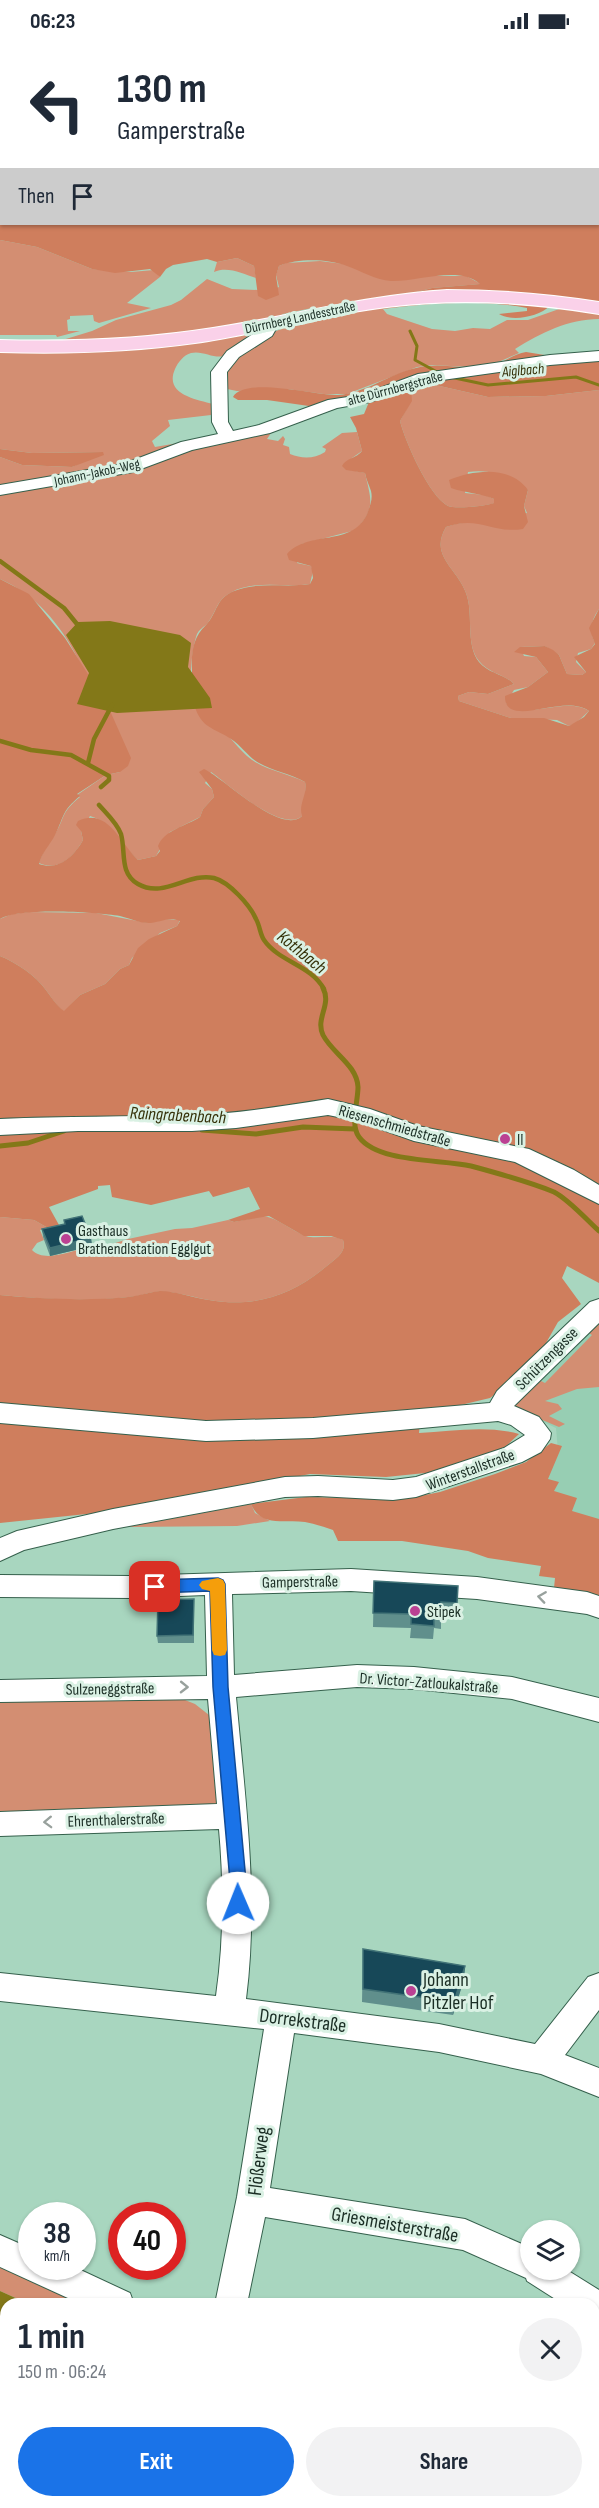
<!DOCTYPE html>
<html lang="en">
<head>
<meta charset="utf-8">
<style>
	body { margin:0; font-family:"Sofia Sans Condensed",sans-serif; background:#f2f2f3; color:#1f2937; height:100vh; display:flex; flex-direction:column; font-size:22px; white-space:nowrap }
	* { box-sizing:border-box; margin:0 }
	p { font-size:20px; color:#747a83 }
	.icon { flex:none; width:33px; height:33px; fill:none; stroke:currentColor; stroke-width:2; stroke-linecap:round; stroke-linejoin:round }
	.map { position:relative; flex:1; overflow:hidden }
	.drawer { position:absolute; left:0px; top:2256px; width:600px; height:210px; display:flex; flex-direction:column; background:#fff; border-radius:18px 18px 0 0; box-shadow:0 2px 4px #0004 }
	.drawer>* { flex:none }
	.guide { position:absolute; left:0px; top:0px; width:600px; height:183px; box-shadow:0 2px 4px #0004; background:#fff; color:#1f2937; overflow:hidden }
	.tools { position:absolute; left:520px; top:2178px; display:grid; gap:12px }
	.tools a { display:grid; place-items:center; width:60px; height:60px; border-radius:50%; background:#fff; box-shadow:0 2px 4px #0004; font-size:30px }
	.speed { position:absolute; left:18px; top:2160px; display:flex; gap:12px; font-size:30px; font-weight:700; text-align:center }
	.speed>* { display:grid; place-content:center; width:78px; height:78px; border-radius:50%; background:#fff; box-shadow:0 2px 4px #0004; line-height:1 }
	.speed small { font-size:15px; font-weight:400 }
	.speed .limit { border:9px solid #d22; background:#fff; color:#111 }
	.pin { position:absolute; display:grid; place-items:center; width:51px; height:51px; color:#fff; margin:-26px; border-radius:12px; box-shadow:0 3px 9px #0006 }
	.me { position:absolute; width:66px; margin:-33px; rotate:359deg; stroke-linejoin:round; filter:drop-shadow(0 0 4px #0008) }
	.turn { display:flex; align-items:center; gap:21px; height:126px; padding:0 18px; font-size:27px }
	.turn .icon { width:78px; height:78px; stroke-width:2.5 }
	.turn b { display:block; font-size:42px; line-height:51px }
	.then { display:flex; align-items:center; height:57px; padding:0 18px; background:#0003; gap:12px; font-size:22px }
	.round { display:grid; place-items:center; flex:none; width:63px; height:63px; border-radius:32px; background:#f2f2f3 }
	.head { display:flex; align-items:center; justify-content:space-between; height:102px; padding:0 18px }
	h1 { font-size:36px; font-weight:700; line-height:45px }
	.primary-button { display:flex; gap:12px; margin-top:auto; padding:12px 18px }
	.primary-button a { flex:1; height:69px; border-radius:36px; background:#1a73e8; color:#fff; font-size:24px; font-weight:700; line-height:69px; text-align:center }
	.primary-button a+a { background:#f2f2f3; color:#1f2937 }
	.status { display:flex; justify-content:space-between; align-items:center; height:42px; padding:0 30px; background:#fff; direction:ltr }
	.status svg { height:16px; fill:currentColor }
	.map>svg:first-child { display:block }
</style>
</head>
<body>
<div class="status"><b>06:23</b><svg viewBox="0 0 49 12"><path d="M0 12V9h3v3zM5 12V6h3v6zM10 12V3h3v9zM15 12V0h3v12zM26 1h20v11H26zM47 4h2v5h-2z"/></svg></div>
<div class="map">
<svg width="599" height="2466" viewBox="0 0 599 2466">
	<rect width="100%" height="100%" fill="#a8d6bf"/>
	<path fill="#97ceb3" d="M599,1273V1478L534,1458L558,1409L556,1386L516,1367L518,1351Z"/>
	<path fill="#d38e72" d="M0,198L37,205L92,227L131,230L154,228L160,235L127,261L151,266L99,281L94,279L93,273L70,274V277L67,278L68,289H80L57,295L56,293H0Z
		M237,216L254,224L256,236C243,232 228,224 214,230L217,220Z
		M320,219L438,234H466L481,242L432,246L397,255L329,266H312L283,272L273,278L199,292L56,300L92,289L116,278L171,263L181,258L207,237L232,247L258,248V254L279,245L276,233L279,224L286,221Z
		M389,262L383,267L387,272L432,287L455,289L473,286L490,287L507,278H528L562,266L599,269V277C568,277 541,291 515,307L519,311L496,321L469,325L432,323L417,325L347,352H324L287,347L237,349L227,347L224,331C256,279 334,273 389,262Z
		M252,290L256,293C247,299 235,310 224,314C214,317 202,308 191,311C184,313 178,320 175,327C164,352 195,357 213,362L211,373L168,378L170,384L152,399L155,405L207,396L134,421L0,445V415L22,423L72,425L103,410L32,411L0,407V307Z
		M423,342H431L488,355L546,354L599,348V567C591,578 589,589 595,601L591,607L578,611L576,620L586,630L582,633L567,632L559,613L545,604L520,605L524,614L536,615L548,630L528,645L514,648L506,661C523,680 566,653 589,669L576,681L569,684L557,678L511,676L459,659L458,654L469,650L488,652L514,642C505,632 489,632 479,619C465,602 474,572 466,551C457,526 429,514 446,485C459,480 465,481 479,480C494,480 511,474 527,471L524,464L528,448C506,435 495,427 468,430L465,451L485,453L494,457L495,461C487,464 455,467 448,464C429,454 405,399 400,379L411,359V347Z
		M265,389L271,391L267,397L278,399L283,394L285,397L283,403L289,405L290,412C302,417 314,417 325,410L326,407L322,405L342,391L357,390L362,409L352,416L346,427L365,431C371,458 376,465 356,488L302,502L297,521L311,524L313,529L310,542C284,546 254,537 230,551C216,558 216,572 206,583C202,586 199,588 197,592C193,603 188,636 193,646C200,661 235,703 247,714C263,728 287,731 305,740C308,751 301,762 302,774C282,792 228,742 211,730L205,741L212,747L214,755L203,767L200,775L170,790L156,814L138,818C121,803 114,781 90,774L81,789L83,798C74,814 59,830 39,821C42,811 47,805 53,795C66,776 59,772 80,755L77,753L106,733L120,730C97,660 75,570 0,537V449L57,441Z
		M29,870L96,871L148,881L163,877L180,878L177,884L160,891L132,916L129,923L120,927L105,942L80,953L64,970C56,963 52,956 46,948C35,933 17,921 0,914V877L12,872Z
		M263,1174C279,1176 291,1189 306,1194C318,1198 331,1191 343,1198C347,1210 336,1216 328,1223C293,1253 255,1266 209,1258C192,1255 173,1248 155,1250C146,1251 137,1255 128,1255C87,1260 42,1257 0,1253V1175L34,1178L48,1186L40,1188L44,1198L37,1201L32,1208C44,1221 72,1209 87,1205L90,1209L128,1197L175,1187L192,1186L228,1178L234,1180Z
		M599,1273V1345L577,1347L545,1359L558,1362L562,1367L549,1374L565,1382L559,1385L516,1367L512,1359L535,1336L545,1341L592,1293L582,1287Z
		M251,1462L255,1471L270,1479L237,1484L127,1485Z
		M175,1654L195,1662L209,1673L218,1759L214,1765L0,1776V1659Z
		M0,2219L94,2262H29L0,2249Z
		M462,2460H530L543,2466H475Z"/>
	<path fill="#cf7e5d" d="M0,0H565L566,1L2,2V182H598L599,50V262L397,255L432,246L480,242C460,223 416,240 391,239C376,238 361,229 347,224C327,217 299,216 279,224L276,234L279,253L266,258L258,254L254,224L237,216L217,220L207,217L173,223L166,227L160,235L150,227L115,231L92,227L37,205L0,198Z
		M469,257L550,264C538,275 512,280 499,272L527,269V266C480,257 430,261 383,267L384,264Z
		M526,310L557,315L599,316V348L546,354L488,355L431,342L413,344L411,347L412,359L400,379C405,399 429,454 448,464C455,467 487,464 494,461V457C480,451 465,451 451,446L449,438C474,428 510,423 528,448L524,464L528,480L523,487C492,492 479,473 446,485C429,514 457,526 466,551C474,572 465,602 479,620C489,632 505,632 514,642L488,652L469,650L458,654L459,659L511,676H544L569,684L584,675L589,669C567,654 529,676 511,667C506,664 505,659 505,654L528,645L548,630L536,615L514,610L520,605L545,604L553,608L559,613L567,632L582,633L586,630L574,615L591,607L595,602L589,586L599,567V1241L567,1224L562,1236L581,1262L558,1280L534,1322L490,1356L427,1371L420,1381L419,1391C452,1389 487,1383 519,1392L504,1406L435,1430L386,1435L310,1432L125,1468L0,1481V1253C42,1257 87,1259 128,1255C139,1254 149,1250 160,1249C176,1249 193,1256 209,1258C255,1266 293,1253 328,1223C336,1216 347,1210 343,1198L331,1194H304L269,1174L234,1180L228,1178L260,1167L249,1145L213,1155L209,1149L151,1163L112,1155L110,1143L98,1144V1147L49,1165L59,1183L48,1186L34,1178L0,1175V914C17,921 35,933 46,948C52,956 56,963 64,969L80,953L105,942L120,927L129,923L138,906L149,897L177,884L180,879C169,874 159,881 148,881C139,881 129,876 120,874C96,870 19,865 0,877V537L29,552L65,596L107,662L131,716L128,724L120,730L106,733L77,752L80,754C61,770 65,773 55,793C50,803 42,810 39,822C59,829 74,814 83,798L81,789L76,783L78,779C108,765 120,801 138,818L156,814L160,809L158,804C164,788 186,784 200,775L203,767L214,755L212,747L199,730L204,727C224,736 281,794 302,774C298,762 308,752 305,740C291,732 273,729 259,721C248,715 242,704 231,697C224,692 215,689 208,684C191,672 192,647 192,629C191,611 193,595 206,583C218,570 215,557 234,549C259,539 285,546 310,542L313,536L311,524L289,518L287,512C310,487 351,506 367,472C370,464 373,457 371,449C369,443 366,437 365,431L346,428L342,424C346,416 357,416 362,409L356,386L350,375L364,372L369,360L309,364L267,358H238L233,355C244,334 317,354 338,353C366,351 389,332 416,326C439,320 461,327 484,326C497,325 512,312 526,310Z
		M0,407L32,411L103,410L104,413L72,425L22,423L0,415Z
		M551,1401L562,1404L548,1437L559,1440L554,1449L577,1456L572,1469L599,1477V1560L554,1546L555,1536L539,1534L541,1524L488,1516L468,1509L402,1499H338L333,1488C324,1485 315,1482 305,1480C285,1477 261,1486 251,1462L306,1455L405,1457L440,1450L495,1432L526,1420Z"/>
	<path fill="#837818" d="M110,579L180,593L191,601L188,625L210,656L212,666L117,671L77,662L89,631L66,593L78,580Z
		M0,2249L29,2262H6V2460H462L475,2466H0Z"/>
	<g fill="none" stroke-linecap="round" stroke-linejoin="round">
		<path stroke="#837818" stroke-width="3" d="M410,289L417,304L415,318L439,331
			M450,335L488,343L576,335L599,343"/>
		<path stroke="#837818" stroke-width="4.5" d="M0,519L64,566L81,587
			M0,699L31,708L71,713L109,734V738L101,745
			M88,721L94,697L112,663
			M99,763C107,772 117,781 121,792C126,810 119,831 138,842C164,857 188,830 214,836C229,840 250,863 256,877C260,884 260,892 264,898C279,920 311,923 324,947"/>
		<path stroke="#837818" stroke-width="5" d="M323,946C332,963 315,976 323,993C332,1011 357,1023 358,1045C358,1060 350,1083 359,1095C378,1121 441,1117 471,1124C497,1131 530,1140 554,1150C568,1157 587,1178 599,1189
			M202,1088L256,1092L303,1085L355,1087
			M0,1104L28,1101L64,1089"/>
		<defs>
			<path id="minor" d="M266,278L272,280L276,287L272,294L239,315L227,330L228,380L233,389L259,383L328,358L361,353L418,332L550,313L599,309V319L550,323L421,341L370,360L337,366L270,391L192,408L133,430L0,453V443L123,422L181,400L218,392L212,380L211,330L227,309L259,288L258,283Z
				M328,1057L370,1067L418,1084L529,1107L574,1128L599,1143V1162L515,1120L414,1099L358,1079L328,1073L236,1086L192,1089H78L0,1093V1077C64,1074 128,1075 192,1073C238,1072 283,1064 328,1057Z
				M599,1257V1281L514,1364L539,1375L551,1391L550,1397L541,1410L522,1420L416,1455L393,1458L318,1454L285,1455L113,1487L24,1508L0,1519V1496L17,1489L113,1467L285,1435L318,1434L393,1438L416,1435L504,1406L525,1393L511,1383L498,1379L313,1396L206,1399L0,1381V1361L206,1379L313,1376L490,1361L497,1349L590,1260Z
				M351,1527L477,1535L587,1550L599,1554V1576L587,1572L477,1557L351,1549L232,1552L234,1633L357,1623L414,1625L512,1635L599,1656V1680L512,1657L414,1647L357,1645L236,1655C245,1756 259,1856 246,1957L439,1982L535,2002L588,1935L599,1931V1968L565,2013L599,2026V2055L541,2032L439,2010L294,1991L270,2146L465,2177L531,2206V2228H567L599,2248V2275L594,2277V2262H563L527,2239L526,2236L463,2208L265,2175L247,2262H215L237,2155L264,1987L0,1959V1931L216,1954C224,1899 224,1843 219,1787L0,1794V1770L217,1762L208,1657L0,1660V1638L207,1634L205,1553L131,1556L0,1555V1533L131,1534Z
				M0,2193L32,2207V2224H72L130,2251L134,2262H81L0,2225Z
				M531,2460H576L578,2466H533Z"/>
			<path id="major" d="M447,248C498,248 548,252 599,260V272C528,260 458,256 387,265C322,273 259,292 195,301C130,310 65,312 0,310V298C71,300 143,297 213,286C292,274 367,253 447,248Z"/>
		</defs>
		<use href="#minor" stroke="#35604c" stroke-width="2"/>
		<use href="#major" stroke="#fff" stroke-width="2"/>
		<use href="#minor" fill="#fff" fill-rule="evenodd"/>
		<use href="#major" fill="#fad1e9" fill-rule="evenodd"/>
	</g>
	<path fill="#608f8c" d="M64,1178L91,1196L92,1204L50,1214L43,1195L42,1187L64,1182Z
		M374,1539L458,1544L456,1575L441,1574V1587L434,1586L433,1597L410,1596L411,1586L373,1585Z
		M194,1565V1601H158L157,1594Z
		M363,1907L465,1924L464,1937L453,1973L362,1960Z"/>
	<path fill="#427377" d="M91,1196L92,1204L50,1214V1206Z
		M465,1924L464,1937L453,1973L454,1960Z"/>
	<path fill="#174858" stroke="#427377" stroke-width="1.5" d="M82,1174L91,1196L50,1206L42,1187L65,1182L64,1178Z
		M374,1539L458,1544L457,1561L441,1560V1574L434,1572V1584L411,1582V1572L373,1571Z
		M194,1557L193,1593L157,1594L158,1558Z
		M363,1907L465,1924L454,1960L363,1947Z"/>
	<defs><path id="oneway-chevron" d="M-2-3.5L2.5 0L-2 3.5" fill="none" stroke-width="1.6" stroke-linecap="round" stroke-linejoin="round" transform="scale(1.5)"/></defs>
	<g stroke="#98a19d">
		<use href="#oneway-chevron" transform="translate(542 1555) rotate(-172)"/>
		<use href="#oneway-chevron" transform="translate(184 1645) rotate(1)"/>
		<use href="#oneway-chevron" transform="translate(48 1780) rotate(178)"/>
	</g>
	<path fill="#1a73e8" stroke="#114b97" stroke-width="1.5" d="M218,1536L223,1538L225,1542L228,1645L246,1839V1861L244,1866L238,1868L232,1866L229,1861L230,1839L213,1645L210,1549L155,1551L149,1549L147,1545L149,1540L155,1538Z"/>
	<path fill="#f59e0b" d="M218,1536L223,1538L225,1542L227,1608L225,1613L220,1614L214,1613L212,1608L210,1549L202,1547L199,1543L202,1539Z"/>
	<g fill="#bb4193" stroke="#daf1e4" stroke-width="2">
		<circle cx="505" cy="1097" r="6"/>
		<circle cx="66" cy="1197" r="6"/>
		<circle cx="415" cy="1569" r="6"/>
		<circle cx="411" cy="1949" r="6"/>
	</g>
	<g text-anchor="middle" stroke-width="6" stroke-linejoin="round" paint-order="stroke">
		<g font-size="14" fill="#1b2e25" stroke="#daf1e4">
			<text transform="translate(300 275) rotate(-12)" y="5">Dürrnberg Landesstraße</text>
			<text transform="translate(395 346) rotate(-15)" y="5">alte Dürrnbergstraße</text>
			<text transform="translate(97 430) rotate(-12)" y="5">Johann-Jakob-Weg</text>
		</g>
		<g font-size="15" font-style="italic" fill="#353109" stroke="#daf1e4">
			<text transform="translate(523 328) rotate(-5)" y="5">Aiglbach</text>
		</g>
		<g font-size="16" fill="#1b2e25" stroke="#daf1e4">
			<text transform="translate(395 1083) rotate(16)" y="6">Riesenschmiedstraße</text>
			<text transform="translate(546 1316) rotate(-45)" y="6">Schützengasse</text>
			<text transform="translate(470 1427) rotate(-20)" y="6">Winterstallstraße</text>
			<text transform="translate(300 1539) rotate(-1)" y="6">Gamperstraße</text>
			<text transform="translate(429 1640) rotate(4)" y="6">Dr. Victor-Zatloukalstraße</text>
			<text transform="translate(110 1646) rotate(-1)" y="6">Sulzeneggstraße</text>
			<text transform="translate(116 1777) rotate(-2)" y="6">Ehrenthalerstraße</text>
		</g>
		<g font-size="16" fill="#1b2e25" stroke="#daf1e4" text-anchor="start">
			<text x="517" y="1103">II</text>
			<text x="78" y="1194">Gasthaus<tspan x="78" dy="18">Brathendlstation Egglgut</tspan></text>
			<text x="427" y="1575">Stipek</text>
		</g>
		<g font-size="18" font-style="italic" fill="#353109" stroke="#daf1e4">
			<text transform="translate(302 910) rotate(39)" y="6">Kothbach</text>
			<text transform="translate(178 1073) rotate(3)" y="6">Raingrabenbach</text>
		</g>
		<g font-size="20" fill="#1b2e25" stroke="#daf1e4" text-anchor="start">
			<text x="423" y="1944">Johann<tspan x="423" dy="23">Pitzler Hof</tspan></text>
		</g>
		<g font-size="20" fill="#1b2e25" stroke="#daf1e4">
			<text transform="translate(303 1978) rotate(7)" y="7">Dorrekstraße</text>
			<text transform="translate(258 2119) rotate(-83)" y="7">Flößerweg</text>
			<text transform="translate(395 2182) rotate(10)" y="7">Griesmeisterstraße</text>
		</g>
	</g>
</svg>
<div class="tools">
<a><svg class="icon" aria-label="layers" viewBox="0 0 24 24"><path d="M12 4l9 5-9 5-9-5zM3 14l9 5 9-5"/></svg></a>
</div>
<div class="speed"><div>38<small>km/h</small></div><div class="limit">40</div></div>
<div class="pin" style="left:155px;top:1545px;background:#d93025"><svg class="icon" aria-label="arrive" viewBox="0 0 24 24"><path d="M6 21V4h12l-3 4 3 4H6"/></svg></div>
<svg class="me" style="left:238px;top:1861px" viewBox="-20 -20 40 40"><circle r="19" fill="#fff"/><path d="M0-13L10 11 0 6-10 11z" fill="#1a73e8"/></svg>
<div class="guide">
<div class="turn"><svg class="icon" aria-label="left" viewBox="0 0 24 24"><path d="M17 20v-9H6M10 6l-5 5 5 5"/></svg><div><b>130 m</b>Gamperstraße</div></div>
<div class="then">Then<svg class="icon" aria-label="arrive" viewBox="0 0 24 24"><path d="M6 21V4h12l-3 4 3 4H6"/></svg></div>
</div>
<section class="drawer">
<div class="head"><div><h1>1 min</h1><p>150 m · 06:24</p></div><a class="round"><svg class="icon" aria-label="close" viewBox="0 0 24 24"><path d="M6 6l12 12M18 6L6 18"/></svg></a></div>
<div class="primary-button"><a>Exit</a><a>Share</a></div>
</section>
</div>
</body>
</html>
